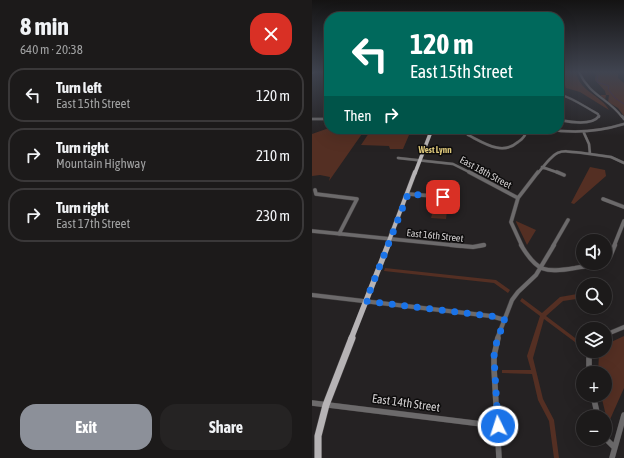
<!DOCTYPE html>
<html lang="en">
<head>
<meta charset="utf-8">
<style>
	body { margin:0; font-family:"Asap Condensed",sans-serif; background:#252323; color:#f1f3f6; height:100vh; display:flex; flex-direction:column; font-size:15px; white-space:nowrap }
	* { box-sizing:border-box; margin:0 }
	p { font-size:13px; color:#a0a1a2 }
	.icon { flex:none; width:22px; height:22px; fill:none; stroke:currentColor; stroke-width:2; stroke-linecap:round; stroke-linejoin:round }
	.map { position:relative; flex:1; overflow:hidden }
	.sheet { display:flex; flex-direction:column; background:#1c1a1a; width:312px }
	.sheet>* { flex:none }
	.guide { position:absolute; left:12px; top:12px; width:240px; height:122px; border-radius:16px; box-shadow:0 4px 16px #0002,0 0 0 1px #3a3839; background:#00695c; color:#fff; overflow:hidden }
	.fabs { position:absolute; left:264px; top:234px; display:grid; gap:8px }
	.fabs a { display:grid; place-items:center; width:36px; height:36px; border-radius:50%; background:#1c1a1a; box-shadow:0 4px 16px #0002,0 0 0 1px #3a3839; font-size:20px }
	.pin { position:absolute; display:grid; place-items:center; width:34px; height:34px; color:#fff; margin:-17px; border-radius:8px; box-shadow:0 2px 6px #0006 }
	.me { position:absolute; width:44px; margin:-22px; rotate:356deg; stroke-linejoin:round; filter:drop-shadow(0 0 3px #0008) }
	.turn { display:flex; align-items:center; gap:14px; height:84px; padding:0 20px; font-size:18px }
	.turn .icon { width:52px; height:52px; stroke-width:2.5 }
	.turn b { display:block; font-size:28px; line-height:34px }
	.then { display:flex; align-items:center; height:38px; padding:0 20px; background:#0003; gap:8px; font-size:15px }
	.round { display:grid; place-items:center; flex:none; width:42px; height:42px; border-radius:16px; background:#252323 }
	.headline { display:flex; align-items:center; justify-content:space-between; height:68px; padding:0 20px }
	h1 { font-size:24px; font-weight:700; line-height:30px }
	.primary-button { display:flex; gap:8px; margin-top:auto; padding:8px 20px }
	.primary-button a { flex:1; height:46px; border-radius:16px; background:#8c9099; color:#fff; font-size:16px; font-weight:700; line-height:46px; text-align:center }
	.primary-button a+a { background:#252323; color:#f1f3f6 }
	ul { padding:0; list-style:none }
	li { display:flex; align-items:center; gap:12px; height:54px; margin:0 8px 6px; padding:0 12px; border:2px solid #3a3839; border-radius:16px }
	li div { flex:1 }
	li b { display:block; font-size:15px }
	li em { font-style:normal }
	main { display:flex; flex:1; min-height:0 }
	.map>svg:first-child { display:block }
</style>
</head>
<body>
<main>
<section class="sheet">
<div class="headline"><div><h1>8 min</h1><p>640 m · 20:38</p></div><a class="round" style="background:#d93025;color:#fff"><svg class="icon" aria-label="close" viewBox="0 0 24 24"><path d="M6 6l12 12M18 6L6 18"/></svg></a></div>
<ul>
<li><svg class="icon" aria-label="left" viewBox="0 0 24 24"><path d="M17 20v-9H6M10 6l-5 5 5 5"/></svg><div><b>Turn left</b><p>East 15th Street</p></div><em>120 m</em></li>
<li><svg class="icon" aria-label="right" viewBox="0 0 24 24"><path d="M7 20v-9h11M14 6l5 5-5 5"/></svg><div><b>Turn right</b><p>Mountain Highway</p></div><em>210 m</em></li>
<li><svg class="icon" aria-label="right" viewBox="0 0 24 24"><path d="M7 20v-9h11M14 6l5 5-5 5"/></svg><div><b>Turn right</b><p>East 17th Street</p></div><em>230 m</em></li>
</ul>
<div class="primary-button"><a>Exit</a><a>Share</a></div>
</section>
<div class="map">
<svg width="312" height="458" viewBox="0 0 312 458">
	<rect width="100%" height="100%" fill="#252223"/>
	<path fill="#542f23" d="M248,72H265C265,90 290,96 297,110L268,92L254,88Z
		M284,72H306V78L312,83V116L306,108L296,102L297,95H294L293,100L289,96V95H294L293,91L283,80Z
		M17,128L52,131L17,181L18,177L8,175L0,176V134Z
		M57,133L97,135L91,149H78L77,146L49,145Z
		M278,167L293,170L294,176L262,204L259,203Z
		M124,200L129,201V207L135,211L134,219L119,218Z
		M204,221L224,230L215,245L204,222Z
		M73,268L184,280L198,290L196,293L182,283L72,271Z
		M271,293V298L251,301L234,316L271,344V348L232,319L221,358L231,399L242,420L247,458H242L237,421L226,400L220,374L190,373V370H219L215,356L228,316L208,301L210,298L230,313L248,297Z
		M312,336V388L296,424L289,395H293V373H286L287,354L290,351H293V347L297,343Z"/>
	<g fill="none" stroke-linecap="round" stroke-linejoin="round">
		<path stroke="#442947" stroke-width="1" d="M286,72L285,82L297,86L296,89L303,98L312,104"/>
		<defs>
			<path id="minor-far4" d="M267,72C278,96 296,98 310,117
				M0,73L2,72
				M247,94C261,98 273,107 286,114L287,117"/>
			<path id="minor-far3" d="M310,116L312,119
				M0,119H17
				M247,120C258,122 280,126 287,116
				M38,129H58
				M154,129L156,135C172,143 190,156 206,142C211,139 214,135 215,129
				M235,129C262,134 286,132 312,124
				M278,154L299,157L312,163
				M86,158L141,164L159,173
				M230,167L247,173
				M226,173C247,147 245,150 278,154L277,144L272,133"/>
			<path id="minor-far2" d="M157,172L206,198
				M245,172L252,175
				M3,190L4,194L45,199L27,234
				M96,194L134,197L137,200L136,205
				M291,199L312,207
				M0,231L149,246
				M167,246L172,245
				M210,246L199,222L206,198L226,172
				M241,246L256,220
				M302,246L312,221"/>
			<path id="minor-far1" d="M139,245L161,247L172,245
				M209,245C225,272 233,273 263,268C272,266 281,267 290,263
				M293,261L298,257L303,245
				M0,295L179,316L193,320
				M293,335L312,327
				M185,339L200,300L206,292L224,275L242,245"/>
			<path id="minor" d="M186,338L182,356V368L187,458
				M277,373V358L279,351
				M281,395L286,417
				M0,403L186,426
				M293,438L302,447
				M300,458L312,415"/>
			<path id="major-far3" d="M103,173L120,129"/>
			<path id="major-far2" d="M75,246L103,172"/>
			<path id="major-far1" d="M39,339L76,245"/>
			<path id="major" d="M6,458V436L14,405L40,338"/>
		</defs>
		<use href="#minor-far4" stroke="#413e3f" stroke-width="2.5"/>
		<use href="#minor-far3" stroke="#413e3f" stroke-width="3"/>
		<use href="#minor-far2" stroke="#413e3f" stroke-width="4.5"/>
		<use href="#minor-far1" stroke="#413e3f" stroke-width="5"/>
		<use href="#minor" stroke="#413e3f" stroke-width="6"/>
		<use href="#major-far3" stroke="#413e3f" stroke-width="4"/>
		<use href="#major-far2" stroke="#413e3f" stroke-width="5"/>
		<use href="#major-far1" stroke="#413e3f" stroke-width="6"/>
		<use href="#major" stroke="#413e3f" stroke-width="8"/>
		<use href="#minor-far4" stroke="#6c6a6b" stroke-width="2"/>
		<use href="#minor-far3" stroke="#6c6a6b" stroke-width="2.5"/>
		<use href="#minor-far2" stroke="#6c6a6b" stroke-width="3.5"/>
		<use href="#minor-far1" stroke="#6c6a6b" stroke-width="4"/>
		<use href="#minor" stroke="#6c6a6b" stroke-width="5.5"/>
		<use href="#major-far3" stroke="#b6b3b5" stroke-width="3.5"/>
		<use href="#major-far2" stroke="#b6b3b5" stroke-width="4"/>
		<use href="#major-far1" stroke="#b6b3b5" stroke-width="5.5"/>
		<use href="#major" stroke="#b6b3b5" stroke-width="7"/>
	</g>
	<linearGradient id="sky" x2="0" y2="1"><stop stop-color="#141313"/><stop offset="0.53" stop-color="#404450"/><stop offset="1" stop-color="#404450" stop-opacity="0"/></linearGradient>
	<rect width="312" height="136" fill="url(#sky)"/>
	<g fill="none" stroke-linecap="round" stroke-linejoin="round">
		<path stroke="#1a73e8" stroke-width="7" stroke-dasharray="0 12.6" d="M131,197L96,194L54,301L179,316L193,320L185,340L182,356L186,426"/>
	</g>
	<g text-anchor="middle" stroke-width="3" stroke-linejoin="round" paint-order="stroke">
		<g font-size="9" font-weight="bold" fill="#ddc77a" stroke="#0d0c0c">
			<text x="123" y="153">West Lynn</text>
		</g>
		<g font-size="10" fill="#d3d0d1" stroke="#0d0c0c">
			<text transform="translate(174 172) rotate(28)" y="4">East 18th Street</text>
			<text transform="translate(123 235) rotate(6)" y="4">East 16th Street</text>
		</g>
		<g font-size="12" fill="#d3d0d1" stroke="#0d0c0c">
			<text transform="translate(94 403) rotate(8)" y="4">East 14th Street</text>
		</g>
	</g>
</svg>
<div class="fabs">
<a><svg class="icon" aria-label="sound" viewBox="0 0 24 24"><path d="M4 9h4l5-4v14l-5-4H4zM17 9q2 3 0 6"/></svg></a>
<a><svg class="icon" aria-label="search" viewBox="0 0 24 24"><circle cx="10" cy="10" r="6"/><path d="M15 15l6 6"/></svg></a>
<a><svg class="icon" aria-label="layers" viewBox="0 0 24 24"><path d="M12 4l9 5-9 5-9-5zM3 14l9 5 9-5"/></svg></a>
<a>+</a>
<a>−</a>
</div>
<div class="pin" style="left:131px;top:197px;background:#d93025"><svg class="icon" aria-label="arrive" viewBox="0 0 24 24"><path d="M6 21V4h12l-3 4 3 4H6"/></svg></div>
<svg class="me" style="left:186px;top:426px" viewBox="-20 -20 40 40"><circle r="17" fill="#1a73e8" stroke="#fff" stroke-width="3"/><path d="M0-11L8 9 0 5-8 9z" fill="#fff"/></svg>
<div class="guide">
<div class="turn"><svg class="icon" aria-label="left" viewBox="0 0 24 24"><path d="M17 20v-9H6M10 6l-5 5 5 5"/></svg><div><b>120 m</b>East 15th Street</div></div>
<div class="then">Then<svg class="icon" aria-label="right" viewBox="0 0 24 24"><path d="M7 20v-9h11M14 6l5 5-5 5"/></svg></div>
</div>
</div>
</main>
</body>
</html>
